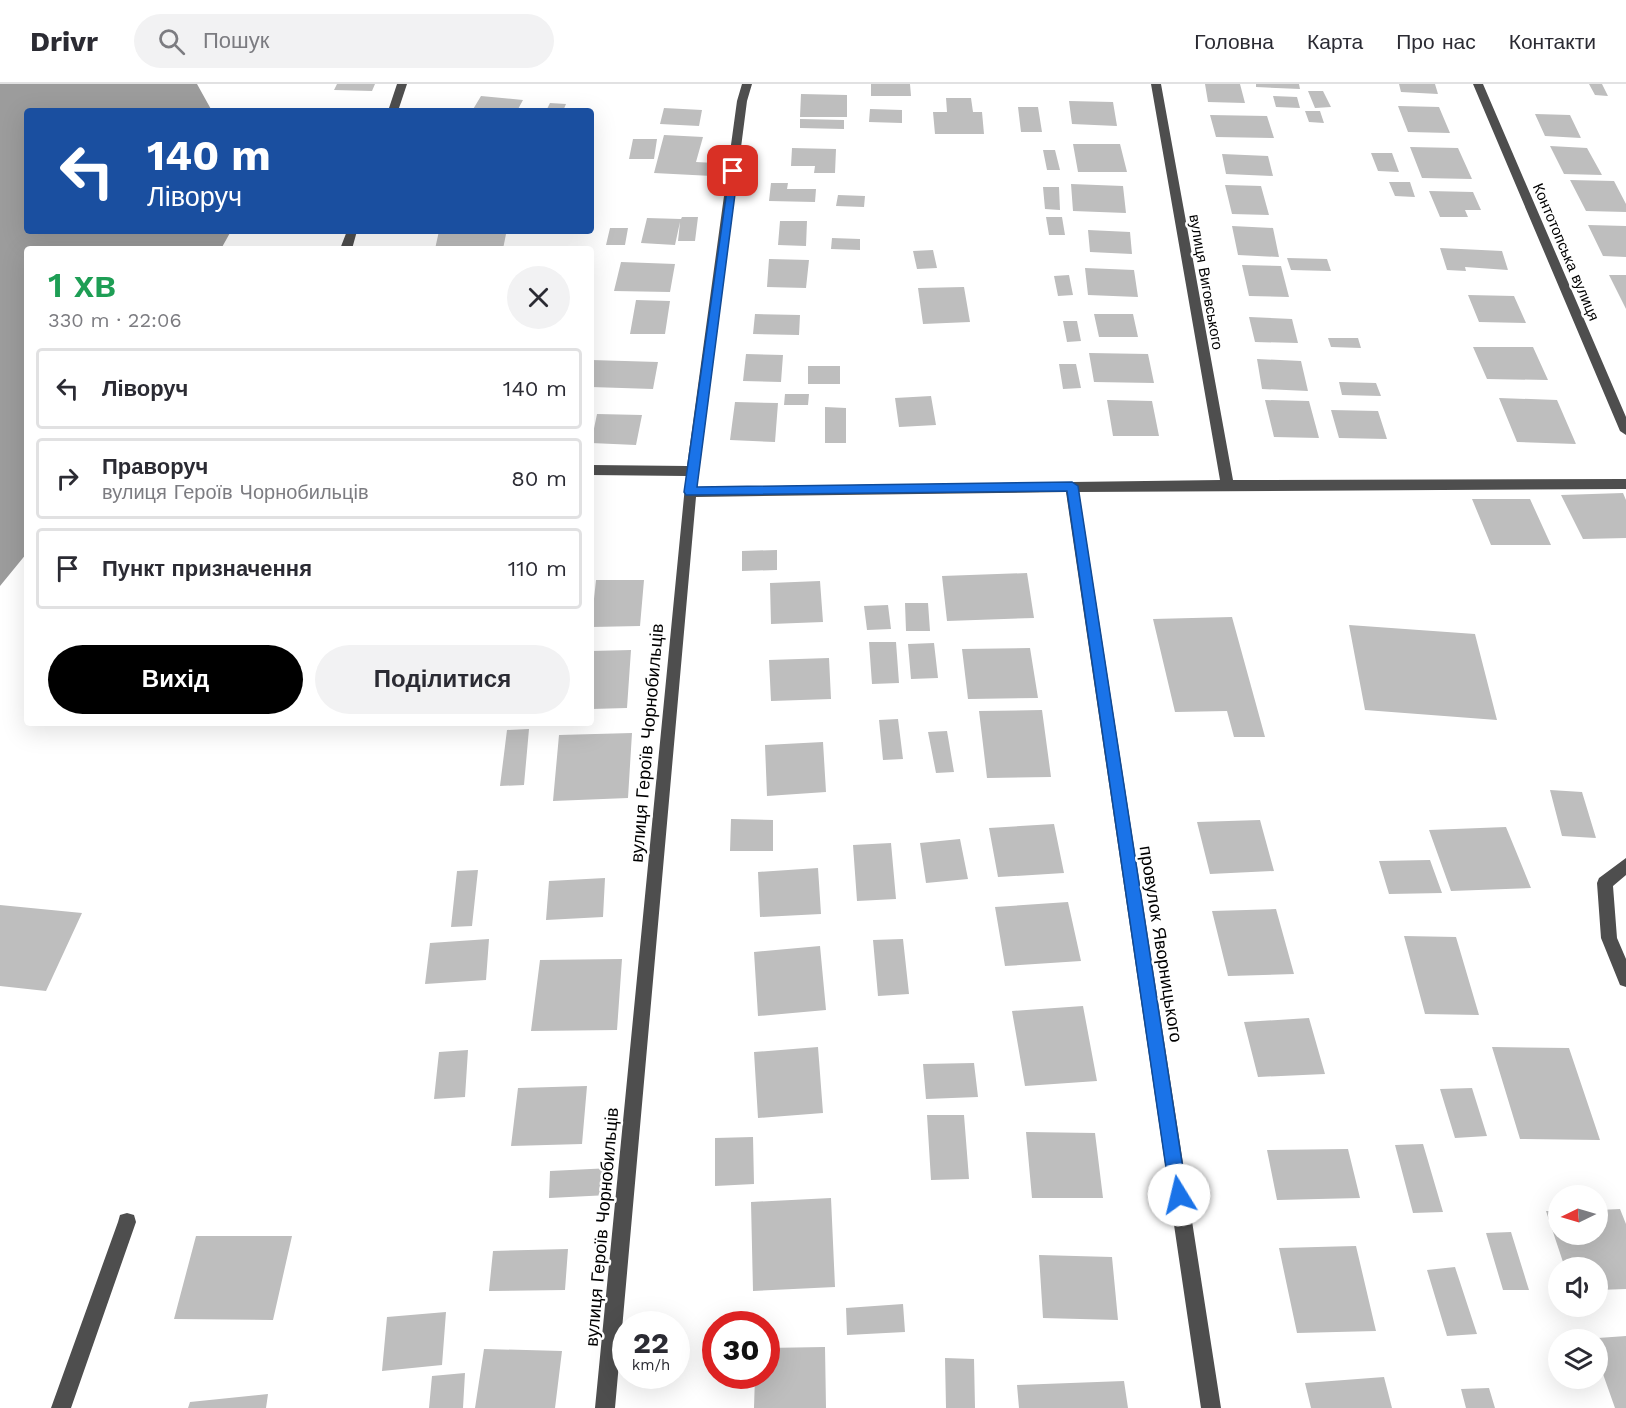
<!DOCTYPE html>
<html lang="uk">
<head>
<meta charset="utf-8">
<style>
	body { margin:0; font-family:"Work Sans",sans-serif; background:#f2f2f3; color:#2b2b33; height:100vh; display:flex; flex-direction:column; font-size:22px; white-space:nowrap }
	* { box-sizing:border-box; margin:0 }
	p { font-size:20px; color:#7c7c81 }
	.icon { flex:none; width:33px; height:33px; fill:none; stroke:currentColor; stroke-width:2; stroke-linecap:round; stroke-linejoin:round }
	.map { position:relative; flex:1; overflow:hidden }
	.drawer { position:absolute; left:24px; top:162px; width:570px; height:480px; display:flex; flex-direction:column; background:#fff; border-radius:6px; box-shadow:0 6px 24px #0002 }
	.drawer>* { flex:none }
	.guide { position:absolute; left:24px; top:24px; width:570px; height:126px; border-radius:6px; box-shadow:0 6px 24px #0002; background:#1a4fa0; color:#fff; overflow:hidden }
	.needle { width:39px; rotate:265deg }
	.buttons { position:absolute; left:1548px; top:1101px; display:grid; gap:12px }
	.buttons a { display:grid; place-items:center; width:60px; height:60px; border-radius:50%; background:#fff; box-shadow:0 6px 24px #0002; font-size:30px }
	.speed { position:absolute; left:612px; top:1227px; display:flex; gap:12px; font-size:30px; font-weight:700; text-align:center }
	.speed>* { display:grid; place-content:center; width:78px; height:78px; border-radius:50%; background:#fff; box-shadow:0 6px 24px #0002; line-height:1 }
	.speed small { font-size:15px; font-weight:400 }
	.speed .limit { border:9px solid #d22; background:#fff; color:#111 }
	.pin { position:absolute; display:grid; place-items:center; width:51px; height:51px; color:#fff; margin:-26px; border-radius:12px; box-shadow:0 3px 9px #0006 }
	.me { position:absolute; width:66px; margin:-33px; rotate:351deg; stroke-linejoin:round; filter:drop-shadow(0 0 4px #0008) }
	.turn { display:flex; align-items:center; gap:21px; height:126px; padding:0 24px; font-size:27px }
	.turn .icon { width:78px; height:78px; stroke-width:2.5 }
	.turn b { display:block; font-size:42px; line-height:51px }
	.round { display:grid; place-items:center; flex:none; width:63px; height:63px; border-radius:32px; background:#f2f2f3 }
	.headline { display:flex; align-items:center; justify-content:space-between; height:102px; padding:0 24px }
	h1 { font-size:36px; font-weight:600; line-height:45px; color:#1e9e55 }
	.primary-button { display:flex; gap:12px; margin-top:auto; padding:12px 24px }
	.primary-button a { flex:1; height:69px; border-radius:36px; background:#000; color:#fff; font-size:24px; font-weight:600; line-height:69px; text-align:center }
	.primary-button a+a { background:#f2f2f3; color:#2b2b33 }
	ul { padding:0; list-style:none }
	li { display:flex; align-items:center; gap:18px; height:81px; margin:0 12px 9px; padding:0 12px; border:3px solid #e1e1e2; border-radius:6px }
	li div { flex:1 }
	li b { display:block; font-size:22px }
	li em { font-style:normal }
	header { display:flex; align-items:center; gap:36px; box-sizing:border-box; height:84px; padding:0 30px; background:#fff; border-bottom:2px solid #e1e1e2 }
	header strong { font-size:28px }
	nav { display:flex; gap:33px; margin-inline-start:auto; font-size:21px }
	.search { width:420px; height:54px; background:#f2f2f3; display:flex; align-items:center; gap:15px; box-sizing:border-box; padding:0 21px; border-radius:33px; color:#7c7c81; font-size:22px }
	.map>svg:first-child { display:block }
</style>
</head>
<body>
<header>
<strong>Drivr</strong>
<div class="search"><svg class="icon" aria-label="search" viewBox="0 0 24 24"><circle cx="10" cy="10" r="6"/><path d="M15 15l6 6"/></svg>Пошук</div>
<nav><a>Головна</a><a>Карта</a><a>Про нас</a><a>Контакти</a></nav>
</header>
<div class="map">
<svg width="1626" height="1324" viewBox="0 0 1626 1324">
	<rect width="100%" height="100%" fill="#fff"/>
	<path fill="#9c9c9c" d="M0,0H197L212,27H27V147H231L221,165H27V469L0,502Z"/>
	<path fill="#bebebe" d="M337,0H375L372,7L334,6Z
		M871,0H910L911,12H871Z
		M1205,0H1240L1245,19L1208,18Z
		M1256,0H1299L1300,5L1256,3Z
		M1399,0H1435L1438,10L1401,8Z
		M1589,0H1602L1608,12L1595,11Z
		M1308,7H1323L1331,23L1315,24Z
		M801,10L847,11V33H800Z
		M481,12L523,16L517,27H472Z
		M1273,12L1297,13L1300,24L1276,23Z
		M946,14H971L973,28H982L984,50H935L933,28H947Z
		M1069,17L1113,18L1117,42L1072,40Z
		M550,19L566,20L563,27H546Z
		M1398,22L1439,23L1450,49L1408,48Z
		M1018,23H1038L1042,48H1021Z
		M664,24L702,26L699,42L660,40Z
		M870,25L902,26V39L869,38Z
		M1305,27H1320L1324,39L1309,38Z
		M1535,30L1570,31L1581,54L1545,52Z
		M1210,31L1267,32L1274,54L1216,53Z
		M800,35L844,36V45L800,44Z
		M664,51L703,53L696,78L715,79L712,92L654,89Z
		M633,55H657L654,75H629Z
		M1073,60H1120L1127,88H1078Z
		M1550,62L1587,64L1602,91L1564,90Z
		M1410,63L1458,64L1472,95L1422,94Z
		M792,64L836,65L835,89H814L815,82H791Z
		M1043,66H1055L1060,86H1047Z
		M1371,69H1392L1399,88L1378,87Z
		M1222,70L1268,72L1273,92L1226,90Z
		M1570,96L1614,97L1626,120V128L1586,127Z
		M1389,98H1410L1415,113L1395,112Z
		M771,99H788L787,105H816L815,118L769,117Z
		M1071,100L1123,102L1126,129L1073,127Z
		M1225,101L1261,102L1269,131L1232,130Z
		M1043,103H1059L1060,126L1045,125Z
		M1429,107L1473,108L1481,126H1465L1468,133H1440Z
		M838,111L865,112L864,123L836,122Z
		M682,133H698L695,157H678L680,138L675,161L641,159L647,134L681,135Z
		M1046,133H1062L1065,151H1049Z
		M780,137H807L806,162L778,161Z
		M1588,141L1626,142V173L1603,172Z
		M1232,142L1273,144L1279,173L1238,171Z
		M610,144H628L625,161H606Z
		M1088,146L1130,148L1132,170L1090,168Z
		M439,147H474L473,150H506L503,165H435Z
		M832,154L860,155V166L831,165Z
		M1440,164L1502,167L1508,186L1465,183L1466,187L1447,186Z
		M933,166L937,184L917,185L913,167Z
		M1287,174L1327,175L1331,187L1291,186Z
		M769,175L809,176L806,204L767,203Z
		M621,178L675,180L670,208L614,207Z
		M1242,181L1281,182L1289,213L1249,212Z
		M1085,184L1134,186L1138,213L1088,211Z
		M1069,191L1073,211L1058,212L1054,192Z
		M1609,191H1626V225Z
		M964,203L970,238L923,240L918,204Z
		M1468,211L1514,212L1526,239L1479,238Z
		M636,216L670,217L665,250H630Z
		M755,230L800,231L799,251L753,250Z
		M1094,230H1133L1138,253H1099Z
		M1249,233L1292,235L1298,259L1255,258Z
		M1063,237H1077L1081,257L1067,258Z
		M1328,254H1358L1361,264L1331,263Z
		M1473,263H1533L1548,296L1487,295Z
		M1089,269L1148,270L1154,299L1094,298Z
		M746,270L783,271L781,298L743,297Z
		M1257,275L1301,277L1308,307L1262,305Z
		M591,276L658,278L653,305L591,303Z
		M1059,280H1076L1081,304L1063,305Z
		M808,282H840V300H808Z
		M1339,298L1376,299L1381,312L1342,311Z
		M785,310H809L808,321H784Z
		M931,312L936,341L899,343L895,314Z
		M1499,314L1557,316L1576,360L1517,358Z
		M1107,316L1152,317L1159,352H1113Z
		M1265,316L1309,317L1319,354L1274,353Z
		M735,318L778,319L775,358L730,356Z
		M825,323L846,324V359H825Z
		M1331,326L1378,327L1387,355L1339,354Z
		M597,330L642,331L636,361L591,359Z
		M1623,409L1626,416V454L1583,455L1561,411Z
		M1472,415H1530L1551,461H1491Z
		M777,466V486L742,487V467Z
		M1027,489L1034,534L947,537L942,492Z
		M596,496H644L640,542L591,543Z
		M820,497L823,538L771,540L770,499Z
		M905,519H928L930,547H906Z
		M888,521L891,545L867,546L864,522Z
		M1232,533L1265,653H1234L1227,627L1175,628L1153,535Z
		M1349,541L1475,550L1497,636L1365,626Z
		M869,558H896L899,599L872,600Z
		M934,559L938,594L911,595L908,560Z
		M1030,564L1038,614L968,615L962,565Z
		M631,566L627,624L591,625V567Z
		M829,574L831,615L771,617L769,576Z
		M1042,626L1051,693L987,694L979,627Z
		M898,635L903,675L883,676L879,636Z
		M529,645L524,701L500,702L507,646Z
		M947,647L954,688L936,689L928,648Z
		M632,649L628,714L553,717L559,651Z
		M823,658L826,708L767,712L765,661Z
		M1550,706L1582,708L1596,754L1562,752Z
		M731,735L773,736V767H730Z
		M1260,736L1274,787L1210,790L1197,738Z
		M1054,740L1064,789L998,793L989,744Z
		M1506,743L1531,804L1451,807L1429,746Z
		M960,755L968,795L926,799L920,759Z
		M891,759L896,815L857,817L853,761Z
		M1430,776L1442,809L1389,810L1379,777Z
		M818,784L821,830L760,833L758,788Z
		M478,786L472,842L451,843L457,787Z
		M605,794L603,833L546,836L549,797Z
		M1068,818L1081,877L1005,882L995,823Z
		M0,821L82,829L46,907L0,902Z
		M1276,825L1294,890L1228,892L1212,827Z
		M1404,852L1456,853L1479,931L1425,930Z
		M489,855L486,896L425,900L430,859Z
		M903,855L909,910L878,912L873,856Z
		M820,862L826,926L758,932L754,868Z
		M622,875L617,946L531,947L540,876Z
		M1083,922L1097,997L1025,1002L1012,927Z
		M1309,934L1325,990L1258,993L1244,938Z
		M818,963L823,1029L758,1034L754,968Z
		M1492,963L1569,964L1600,1056L1520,1055Z
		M468,966L465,1013L434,1015L439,968Z
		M974,979L978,1013L926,1015L923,980Z
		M587,1002L582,1060L511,1062L518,1004Z
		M1472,1004L1487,1052L1455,1054L1440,1005Z
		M927,1031H964L969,1095L931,1096Z
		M1026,1048L1095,1049L1103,1114H1032Z
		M753,1053L754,1100L715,1102V1054Z
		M1423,1060L1443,1128L1413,1129L1395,1061Z
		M1348,1065L1360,1114L1277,1116L1267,1066Z
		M611,1084L609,1111L549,1114L550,1087Z
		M831,1114L835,1203L753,1207L751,1118Z
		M1620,1125L1626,1140V1205L1598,1206V1184H1565L1546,1127H1558V1150H1598V1126Z
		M1511,1148L1529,1206H1503L1486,1149Z
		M196,1152H292L273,1236L174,1235Z
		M1356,1162L1376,1247L1297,1249L1279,1164Z
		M568,1165L565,1206L489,1207L493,1167Z
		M1039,1171L1112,1173L1118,1236L1043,1234Z
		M1455,1183L1477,1250L1447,1252L1427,1186Z
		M903,1220L905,1248L847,1251L846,1224Z
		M446,1228L442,1281L382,1287L387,1233Z
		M1626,1252V1324H1615L1598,1276V1254Z
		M825,1263L826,1324H754L755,1292H766V1264Z
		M484,1265L562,1267L555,1324H475Z
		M945,1274L974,1275L975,1324H946Z
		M465,1289L463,1324H429L432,1292Z
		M1384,1293L1392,1324H1311L1305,1299Z
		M1124,1297L1128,1324H1019L1017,1301Z
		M1489,1304L1495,1324H1466L1461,1305Z
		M268,1310L266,1324H188L190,1318Z"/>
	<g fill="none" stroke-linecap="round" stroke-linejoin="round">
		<path fill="#4e4e4e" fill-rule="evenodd" d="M397,0H407L398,27H388Z
			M742,0H752L747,17L697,403L1220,396L1151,0H1161L1233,396L1626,395V405L1079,408L1221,1324H1201L1066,408L696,413L615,1324H595L686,392L591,391V381L687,382L737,17Z
			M1473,0H1483L1626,333V351L1620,347Z
			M347,147H357L352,165H340Z
			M1626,774V791L1613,802L1617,854L1626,875V903L1620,901L1601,854L1597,799L1599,794Z
			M127,1129L134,1131L136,1138L71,1324H51L118,1138L120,1131Z"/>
	</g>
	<path fill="#1a73e8" stroke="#114b97" stroke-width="1.5" d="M730,85L738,87L697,403L1072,398L1078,402L1187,1111L1185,1117L1179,1120L1173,1117L1170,1111L1067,407L686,411L684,408Z"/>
	<g text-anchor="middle" stroke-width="5" stroke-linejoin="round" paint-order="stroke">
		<g font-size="15" fill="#000" stroke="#fff">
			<text transform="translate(1566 168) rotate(67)" y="5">Контотопська вулиця</text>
			<text transform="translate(1206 198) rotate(80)" y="5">вулиця Виговського</text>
		</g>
		<g font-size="18" fill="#000" stroke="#fff">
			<text transform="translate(647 659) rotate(-85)" y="6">вулиця Героїв Чорнобильців</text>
			<text transform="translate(1161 860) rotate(81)" y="6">провулок Яворницького</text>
			<text transform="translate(602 1143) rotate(-85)" y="6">вулиця Героїв Чорнобильців</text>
		</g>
	</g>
</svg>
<div class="buttons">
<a><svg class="needle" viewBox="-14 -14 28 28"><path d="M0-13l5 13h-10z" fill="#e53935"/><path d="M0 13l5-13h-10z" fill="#7c7c81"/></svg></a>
<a><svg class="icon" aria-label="sound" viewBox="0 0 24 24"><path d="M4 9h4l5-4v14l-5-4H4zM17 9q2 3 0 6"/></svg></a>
<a><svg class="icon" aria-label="layers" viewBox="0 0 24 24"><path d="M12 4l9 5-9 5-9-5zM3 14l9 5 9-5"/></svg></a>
</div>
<div class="speed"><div>22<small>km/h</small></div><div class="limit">30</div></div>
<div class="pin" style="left:733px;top:87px;background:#d93025"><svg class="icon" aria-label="arrive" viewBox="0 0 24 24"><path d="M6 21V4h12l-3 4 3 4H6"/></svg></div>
<svg class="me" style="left:1179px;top:1111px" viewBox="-20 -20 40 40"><circle r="19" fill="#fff"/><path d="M0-13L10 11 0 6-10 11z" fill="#1a73e8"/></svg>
<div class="guide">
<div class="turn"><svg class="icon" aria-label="left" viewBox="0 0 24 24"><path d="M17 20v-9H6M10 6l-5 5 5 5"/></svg><div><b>140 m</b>Ліворуч</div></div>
</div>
<section class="drawer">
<div class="headline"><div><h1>1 хв</h1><p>330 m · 22:06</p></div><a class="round"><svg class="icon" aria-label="close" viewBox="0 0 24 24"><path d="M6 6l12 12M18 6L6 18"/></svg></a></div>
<ul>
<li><svg class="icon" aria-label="left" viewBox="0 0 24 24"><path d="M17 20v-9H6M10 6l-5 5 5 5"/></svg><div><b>Ліворуч</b></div><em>140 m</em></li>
<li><svg class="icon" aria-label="right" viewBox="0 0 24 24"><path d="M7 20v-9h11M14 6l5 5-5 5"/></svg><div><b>Праворуч</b><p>вулиця Героїв Чорнобильців</p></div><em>80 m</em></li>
<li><svg class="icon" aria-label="arrive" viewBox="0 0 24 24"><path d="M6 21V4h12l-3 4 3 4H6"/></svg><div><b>Пункт призначення</b></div><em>110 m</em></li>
</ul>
<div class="primary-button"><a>Вихід</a><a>Поділитися</a></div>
</section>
</div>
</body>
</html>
